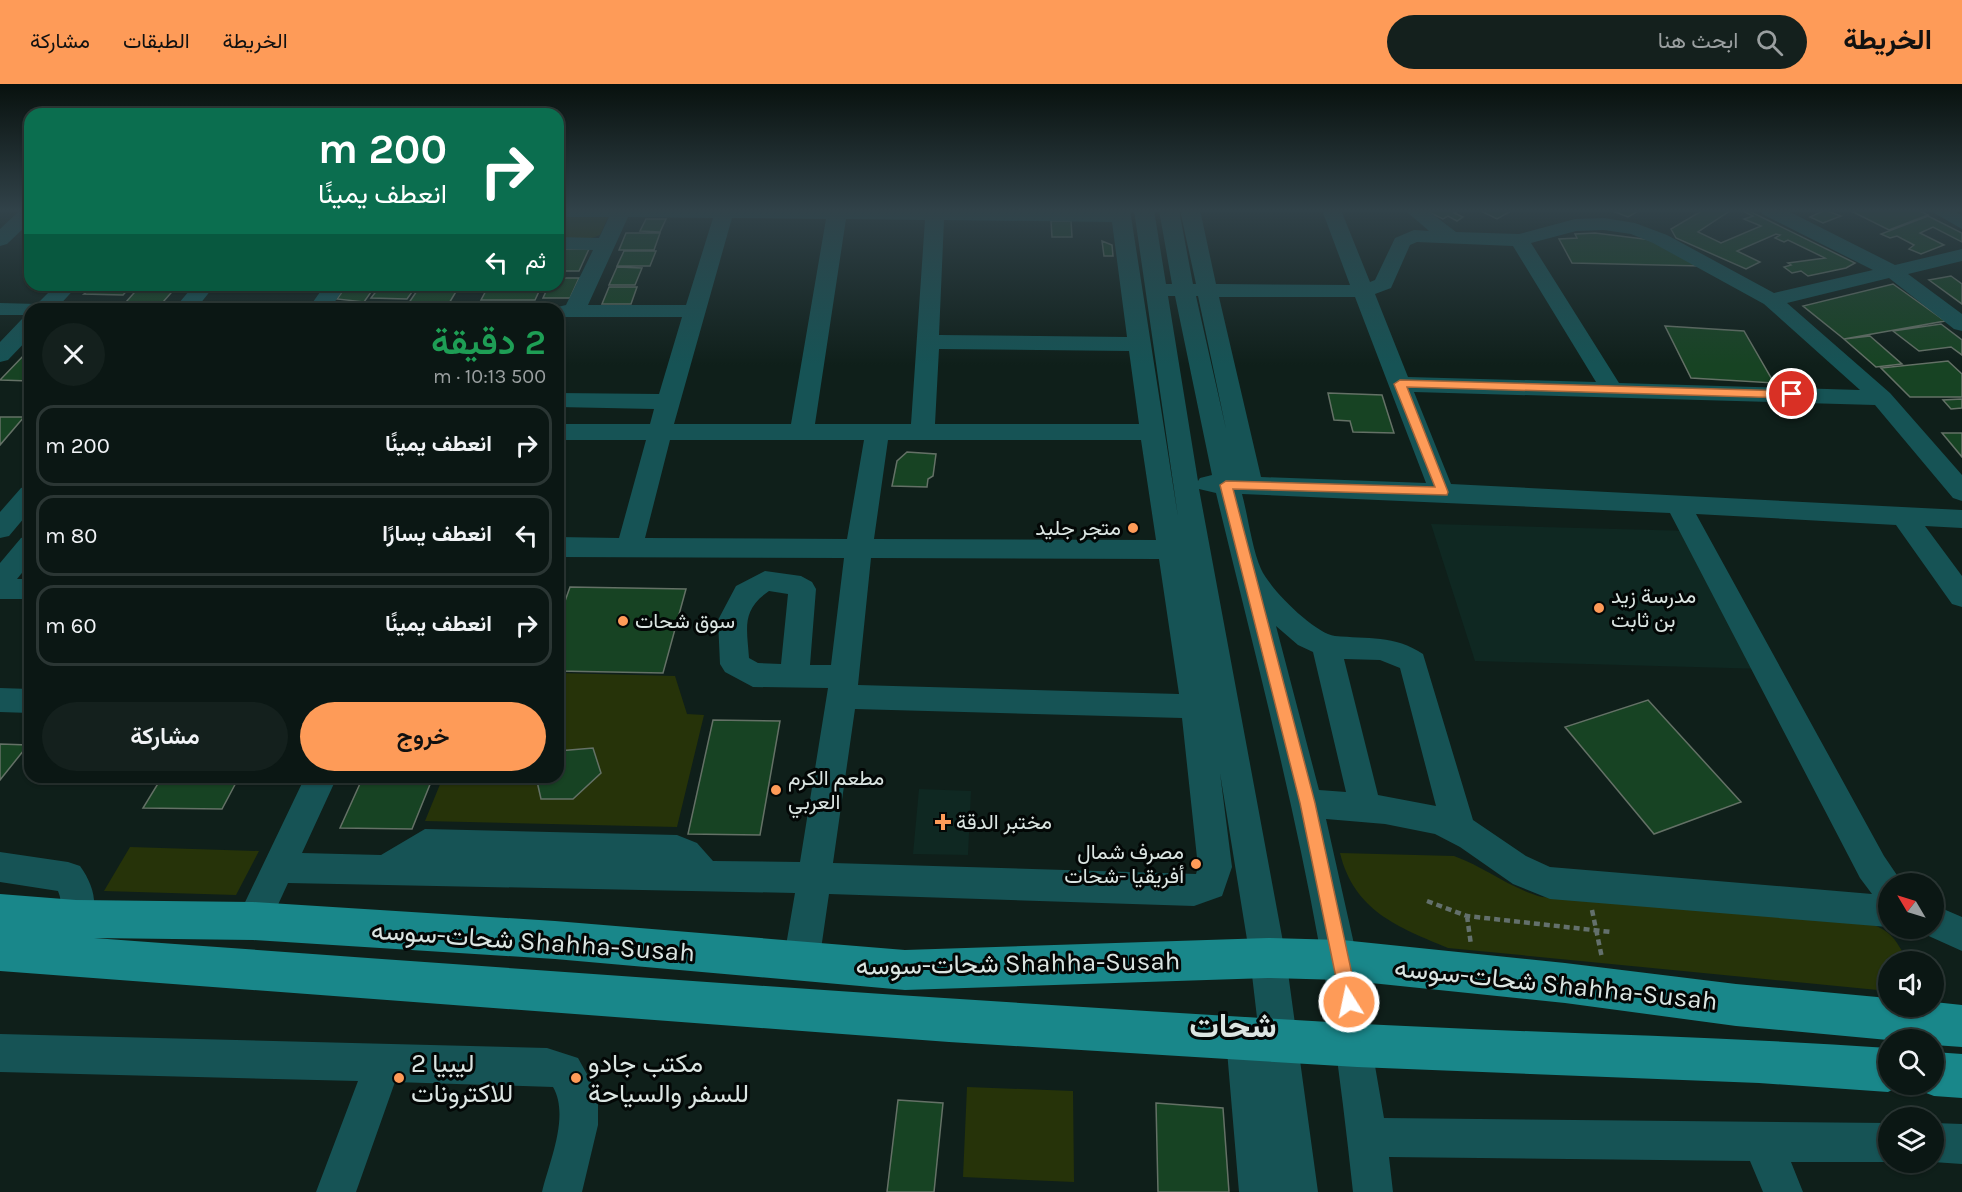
<!DOCTYPE html>
<html lang="ar">
<head>
<meta charset="utf-8">
<style>
	body { margin:0; font-family:Karla,Vazirmatn,sans-serif; background:#14201d; color:#f1f3f6; direction:rtl; height:100vh; display:flex; flex-direction:column; font-size:22px; white-space:nowrap }
	* { box-sizing:border-box; margin:0 }
	p { font-size:20px; color:#9a9fa0 }
	.icon { flex:none; width:33px; height:33px; fill:none; stroke:currentColor; stroke-width:2; stroke-linecap:round; stroke-linejoin:round }
	.map { position:relative; flex:1; overflow:hidden; direction:ltr }
	.side { position:absolute; left:24px; top:219px; width:540px; height:480px; display:flex; flex-direction:column; background:#0b1714; border-radius:18px; box-shadow:0 2px 4px #0004,0 0 0 2px #2b3634; direction:rtl }
	.side>* { flex:none }
	.banner { position:absolute; left:24px; top:24px; width:540px; height:183px; border-radius:18px; box-shadow:0 2px 4px #0004,0 0 0 2px #2b3634; direction:rtl; background:#0b6e4f; color:#fff; overflow:hidden }
	.needle { width:39px; rotate:308deg }
	.buttons { position:absolute; left:1878px; top:789px; display:grid; gap:12px }
	.buttons a { display:grid; place-items:center; width:66px; height:66px; border-radius:50%; background:#0b1714; box-shadow:0 2px 4px #0004,0 0 0 2px #2b3634; font-size:30px }
	.pin { position:absolute; display:grid; place-items:center; width:51px; height:51px; color:#fff; margin:-26px; border:3px solid #fff; border-radius:50%; box-shadow:0 2px 6px #0007 }
	.me { position:absolute; width:66px; margin:-33px; rotate:350deg; stroke-linejoin:round; filter:drop-shadow(0 0 4px #0008) }
	.turn { display:flex; align-items:center; gap:21px; height:126px; padding:0 18px; font-size:27px }
	.turn .icon { width:78px; height:78px; stroke-width:2.5 }
	.turn b { display:block; font-size:42px; line-height:51px }
	.then { display:flex; align-items:center; height:57px; padding:0 18px; background:#0003; gap:12px; font-size:22px }
	.round { display:grid; place-items:center; flex:none; width:63px; height:63px; border-radius:32px; background:#14201d }
	.head { display:flex; align-items:center; justify-content:space-between; height:102px; padding:0 18px }
	h1 { font-size:36px; font-weight:600; line-height:45px; color:#1e9e55 }
	.primary-button { display:flex; gap:12px; margin-top:auto; padding:12px 18px }
	.primary-button a { flex:1; height:69px; border-radius:36px; background:#fe9b58; color:#111; font-size:24px; font-weight:600; line-height:69px; text-align:center }
	.primary-button a+a { background:#14201d; color:#f1f3f6 }
	ul { padding:0; list-style:none }
	li { display:flex; align-items:center; gap:18px; height:81px; margin:0 12px 9px; padding:0 6px; border:3px solid #2b3634; border-radius:18px }
	li div { flex:1 }
	li b { display:block; font-size:22px }
	li em { font-style:normal }
	header { display:flex; align-items:center; gap:36px; box-sizing:border-box; height:84px; padding:0 30px; background:#fe9b58; color:#111 }
	header strong { font-size:28px }
	nav { display:flex; gap:33px; margin-inline-start:auto; font-size:21px }
	.search { width:420px; height:54px; background:#14201d; display:flex; align-items:center; gap:15px; box-sizing:border-box; padding:0 21px; border-radius:33px; color:#9a9fa0; font-size:22px }
	.map>svg:first-child { display:block }
</style>
</head>
<body>
<header>
<strong>الخريطة</strong>
<div class="search"><svg class="icon" aria-label="search" viewBox="0 0 24 24"><circle cx="10" cy="10" r="6"/><path d="M15 15l6 6"/></svg>ابحث هنا</div>
<nav><a>الخريطة</a><a>الطبقات</a><a>مشاركة</a></nav>
</header>
<div class="map">
<svg width="1962" height="1108" viewBox="0 0 1962 1108">
	<rect width="100%" height="100%" fill="#0f1f1a"/>
	<path fill="#0f2822" d="M1431,440L1691,447L1765,585L1475,577Z
		M919,705L971,707L968,771L913,770Z"/>
	<path fill="#263309" d="M558,130H601L608,133L600,151L589,155H558Z
		M558,589L675,592L687,630L704,631L677,743L425,737L443,693H558Z
		M130,763L259,767L236,811L104,807Z
		M1340,769L1454,772C1487,784 1507,803 1542,813L1862,838C1888,843 1896,854 1907,877L1888,878V907L1448,864C1398,843 1354,827 1340,769Z
		M967,1003L1073,1007L1074,1098L963,1093Z"/>
	<path fill="#174323" stroke="#647166" stroke-width="1.5" d="M1459,126L1454,129L1463,133L1457,137L1448,132L1443,135L1426,127Z
		M1479,126H1510L1511,127L1497,135Z
		M1617,126H1640L1628,133L1615,128Z
		M1703,126H1731L1698,148L1721,159L1761,142L1744,135L1753,132L1741,126H1747L1855,179L1846,184L1808,192L1801,187L1792,189L1784,183L1791,181L1788,179L1825,174L1788,156L1784,158L1775,154L1780,151L1776,150L1737,167L1760,178L1746,185L1676,154L1671,145Z
		M1825,126L1841,132L1823,139L1810,133Z
		M1857,126H1918L1928,131L1889,146L1853,128Z
		M1928,132L1962,149V158L1933,143L1920,149L1944,161L1921,170L1909,165L1914,161L1897,152L1890,154L1881,150Z
		M646,135H666L660,148L640,147Z
		M1051,137H1071L1072,153H1052Z
		M626,149H660L654,166H619Z
		M1595,149L1660,157L1700,182L1572,179L1559,155L1577,154L1575,150Z
		M1102,157L1112,161L1113,172H1104Z
		M558,165H589L579,187H558Z
		M624,167H656L650,182H617Z
		M617,183L642,184L635,201H609Z
		M1951,192L1962,200V220L1929,196Z
		M558,194H579L570,214H543L549,201H558Z
		M1893,200L1945,237L1844,255L1803,222Z
		M96,201H132L123,211L84,210Z
		M141,201H178L163,218H126Z
		M347,201H376L364,218L337,215Z
		M381,201H417L407,215L371,214Z
		M421,201H460L448,221L408,220Z
		M489,201H542L535,216H481Z
		M609,203H637L631,220H602Z
		M1941,240L1962,256V271L1951,263L1919,267L1893,247Z
		M1665,242L1744,247L1774,299L1691,294Z
		M1870,252L1902,280L1876,283L1844,255Z
		M26,269H30V297L0,296Z
		M1948,277L1962,290V313H1910L1881,284Z
		M1328,309L1382,311L1394,349L1353,348L1350,337L1334,336Z
		M1962,315V324L1951,325L1943,316Z
		M0,333H24L0,361Z
		M1942,349H1962V373Z
		M907,368L936,370L933,392L928,395L927,403L892,402L897,377Z
		M570,503L686,505L663,589L558,587V537Z
		M1648,616L1741,718L1654,750L1565,643Z
		M713,636L780,637L760,751L688,750Z
		M0,660L28,661L0,696Z
		M593,664L601,689L573,715H541L536,693H558V667Z
		M162,693H239L222,725L143,724Z
		M363,693H433L412,745L340,744Z
		M898,1016L943,1019L934,1108H887Z
		M1156,1019L1223,1024L1229,1108H1158Z"/>
	<g fill="none" stroke-linecap="round" stroke-linejoin="round">
		<path stroke="#63706c" stroke-width="4.5" stroke-dasharray="6 4" stroke-linecap="butt" d="M1427,817L1467,832L1611,848
			M1592,826L1602,874
			M1467,832L1471,861"/>
		<path fill="#165355" fill-rule="evenodd" d="M20,126H30V138L7,160L0,162V145Z
			M558,126H1130L1178,433L1134,126H1154L1166,200H1172L1159,126H1179L1193,200H1196L1180,126H1200L1216,200L1350,201L1322,126H1341L1370,198L1375,196L1395,154L1414,146L1429,147L1405,126H1427L1456,148L1519,150L1575,135L1604,134L1635,139L1667,151L1774,209L1873,186L1762,130L1760,126H1786L1895,181L1962,165V177L1908,190L1962,230V247L1954,245L1889,194L1787,219L1890,309L1962,391V417L1953,414L1875,321L1414,308L1451,400L1962,426V444L1925,442L1962,492V523L1952,520L1896,441L1696,430L1884,772L1903,800H1888V843L1550,815L1513,800L1460,763L1435,750L1385,740L1326,735L1354,860L1384,1034L1888,1039L1889,1078H1791L1803,1108H1763L1750,1077L1389,1073L1393,1108H1353C1344,1025 1334,943 1319,860C1292,709 1252,559 1216,409L1199,405L1286,874L1318,1108H1239L1226,955L1232,942L1245,936L1258,942L1250,874L1220,689L1232,783L1222,812L1194,822L829,810L819,879L814,891L801,896L788,891L783,879L795,809L288,799L265,849L253,853L241,849L236,837L305,693H337L302,769L381,771L425,745L677,751L697,759L713,777L800,778L828,604L753,603L725,588L720,580L718,536L736,502L765,487L801,492L812,498L816,505L810,581H831L844,474L558,473V453L619,454L646,356H558V340H650L654,325L558,323V309L659,310L682,233H558V225H549L566,221L593,166L558,165V153L599,154L609,133H558ZM628,133L713,134L686,221H588ZM732,134L826,135L791,340H674ZM846,135L925,136L911,340H815ZM944,136L1112,138L1127,253L939,251ZM1604,146L1631,150L1653,159L1764,220L1860,306L1619,299L1531,159L1576,147ZM1417,158L1513,162L1596,298L1408,293L1375,210L1391,204L1410,161ZM1168,212H1175L1212,391L1200,394L1198,397ZM1196,212H1198L1226,345ZM1219,213H1355L1426,399L1261,393ZM939,265L1129,267L1139,340H935ZM670,356H864L847,455L645,454ZM888,356H1141L1156,456L874,455ZM1242,410L1670,429L1860,794L1872,810L1550,783L1526,772L1473,736L1423,570C1395,551 1367,555 1335,552C1314,549 1270,505 1261,485C1252,465 1248,432 1242,410ZM871,474L1159,475L1179,610L858,601ZM769,507L788,510L781,580L758,579L749,574C747,544 741,526 769,507ZM1276,542L1298,561L1313,568L1346,708L1319,706ZM1344,575L1380,576L1400,584L1436,722L1378,711ZM855,625L1182,634L1198,783L1196,790L833,779Z
			M1929,126H1953L1962,131V145Z
			M56,201H78L56,225H30V231H0V219L37,220Z
			M194,201H215L196,225H174Z
			M325,201H346L330,225H308Z
			M30,233V253L8,276L0,278V258L22,235Z
			M30,401V427L9,452L0,454V428L21,404Z
			M30,451V479L17,495H30V515H0V479L21,454Z
			M0,604L30,605V629L0,628Z
			M0,768L68,778L80,782C95,803 99,823 88,847L76,851L64,847C58,833 64,820 58,807L0,798Z
			M1934,821L1962,833V867L1922,849L1920,844H1934Z
			M0,950L547,964L578,974L598,1010V1041L582,1108H542C549,1078 570,1032 553,1003L395,998L356,1108H316L358,997L0,988Z
			M1934,1039L1962,1040V1080L1933,1078Z"/>
		<path fill="#19878a" fill-rule="evenodd" d="M0,810L76,816L253,818L555,837L905,866L1268,854L1342,856L1565,879L1736,900L1888,914V922H1934V918L1962,921V963L1934,961V956H1888L1736,942L1565,919L1342,896L1268,894L905,906L555,875L253,856L94,854C505,884 917,914 1329,938C1515,949 1702,951 1888,964V1000H1904L1888,1008L1759,999L1357,983L949,958L0,887Z
			M1934,968L1962,970V1014L1934,1012L1918,1006L1916,1000H1934Z"/>
	</g>
	<linearGradient id="sky" x2="0" y2="1"><stop stop-color="#08110e"/><stop offset="0.45" stop-color="#314249"/><stop offset="1" stop-color="#314249" stop-opacity="0"/></linearGradient>
	<rect width="1962" height="281" fill="url(#sky)"/>
	<path fill="#fe9b58" stroke="#a56539" stroke-width="1.5" d="M1400,296L1792,307L1797,310L1792,314L1407,303L1448,408L1447,411L1233,405L1315,719L1358,918L1355,925L1349,927L1343,925L1341,918L1300,719L1220,401L1226,397L1435,403L1394,300Z"/>
	<g fill="#fe9b58" stroke="#030706" stroke-width="2">
		<circle cx="1133" cy="444" r="6"/>
		<circle cx="1599" cy="524" r="6"/>
		<circle cx="623" cy="537" r="6"/>
		<circle cx="776" cy="706" r="6"/>
		<path d="M940 729h6v6h6v6h-6v6h-6v-6h-6v-6h6z"/>
		<circle cx="1196" cy="780" r="6"/>
		<circle cx="399" cy="994" r="6"/>
		<circle cx="576" cy="994" r="6"/>
	</g>
	<g text-anchor="middle" stroke-width="6" stroke-linejoin="round" paint-order="stroke">
		<g font-size="21" fill="#dbe5e2" stroke="#030706" text-anchor="start">
			<text x="1121" y="451" text-anchor="end">متجر جليد</text>
			<text x="1611" y="519">مدرسة زيد<tspan x="1611" dy="24">بن ثابت</tspan></text>
			<text x="635" y="544">سوق شحات</text>
			<text x="788" y="701">مطعم الكرم<tspan x="788" dy="24">العربي</tspan></text>
			<text x="956" y="745">مختبر الدقة</text>
			<text x="1184" y="775" text-anchor="end">مصرف شمال<tspan x="1184" dy="24">أفريقيا -شحات</tspan></text>
		</g>
		<g font-size="26" fill="#dbe5e2" stroke="#030706">
			<text transform="translate(533 857) rotate(4)" y="9">شحات-سوسه Shahha-Susah</text>
			<text transform="translate(1018 879) rotate(-1)" y="9">شحات-سوسه Shahha-Susah</text>
			<text transform="translate(1556 900) rotate(6)" y="9">شحات-سوسه Shahha-Susah</text>
		</g>
		<g font-size="26" fill="#dbe5e2" stroke="#030706" text-anchor="start">
			<text x="411" y="988">ليبيا 2<tspan x="411" dy="30">للاكترونات</tspan></text>
			<text x="588" y="988">مكتب جادو<tspan x="588" dy="30">للسفر والسياحة</tspan></text>
		</g>
		<g font-size="33" font-weight="bold" fill="#dbe5e2" stroke="#030706">
			<text x="1233" y="953">شحات</text>
		</g>
	</g>
</svg>
<div class="buttons">
<a><svg class="needle" viewBox="-14 -14 28 28"><path d="M0-13l5 13h-10z" fill="#e53935"/><path d="M0 13l5-13h-10z" fill="#9a9fa0"/></svg></a>
<a><svg class="icon" aria-label="sound" viewBox="0 0 24 24"><path d="M4 9h4l5-4v14l-5-4H4zM17 9q2 3 0 6"/></svg></a>
<a><svg class="icon" aria-label="search" viewBox="0 0 24 24"><circle cx="10" cy="10" r="6"/><path d="M15 15l6 6"/></svg></a>
<a><svg class="icon" aria-label="layers" viewBox="0 0 24 24"><path d="M12 4l9 5-9 5-9-5zM3 14l9 5 9-5"/></svg></a>
</div>
<div class="pin" style="left:1792px;top:310px;background:#d93025"><svg class="icon" aria-label="arrive" viewBox="0 0 24 24"><path d="M6 21V4h12l-3 4 3 4H6"/></svg></div>
<svg class="me" style="left:1349px;top:918px" viewBox="-20 -20 40 40"><circle r="17" fill="#fe9b58" stroke="#fff" stroke-width="3"/><path d="M0-11L8 9 0 5-8 9z" fill="#fff"/></svg>
<div class="banner">
<div class="turn"><svg class="icon" aria-label="right" viewBox="0 0 24 24"><path d="M7 20v-9h11M14 6l5 5-5 5"/></svg><div><b>200 m</b>انعطف يمينًا</div></div>
<div class="then">ثم<svg class="icon" aria-label="left" viewBox="0 0 24 24"><path d="M17 20v-9H6M10 6l-5 5 5 5"/></svg></div>
</div>
<section class="side">
<div class="head"><div><h1>2 دقيقة</h1><p>500 m · 10:13</p></div><a class="round"><svg class="icon" aria-label="close" viewBox="0 0 24 24"><path d="M6 6l12 12M18 6L6 18"/></svg></a></div>
<ul>
<li><svg class="icon" aria-label="right" viewBox="0 0 24 24"><path d="M7 20v-9h11M14 6l5 5-5 5"/></svg><div><b>انعطف يمينًا</b></div><em>200 m</em></li>
<li><svg class="icon" aria-label="left" viewBox="0 0 24 24"><path d="M17 20v-9H6M10 6l-5 5 5 5"/></svg><div><b>انعطف يسارًا</b></div><em>80 m</em></li>
<li><svg class="icon" aria-label="right" viewBox="0 0 24 24"><path d="M7 20v-9h11M14 6l5 5-5 5"/></svg><div><b>انعطف يمينًا</b></div><em>60 m</em></li>
</ul>
<div class="primary-button"><a>خروج</a><a>مشاركة</a></div>
</section>
</div>
</body>
</html>
